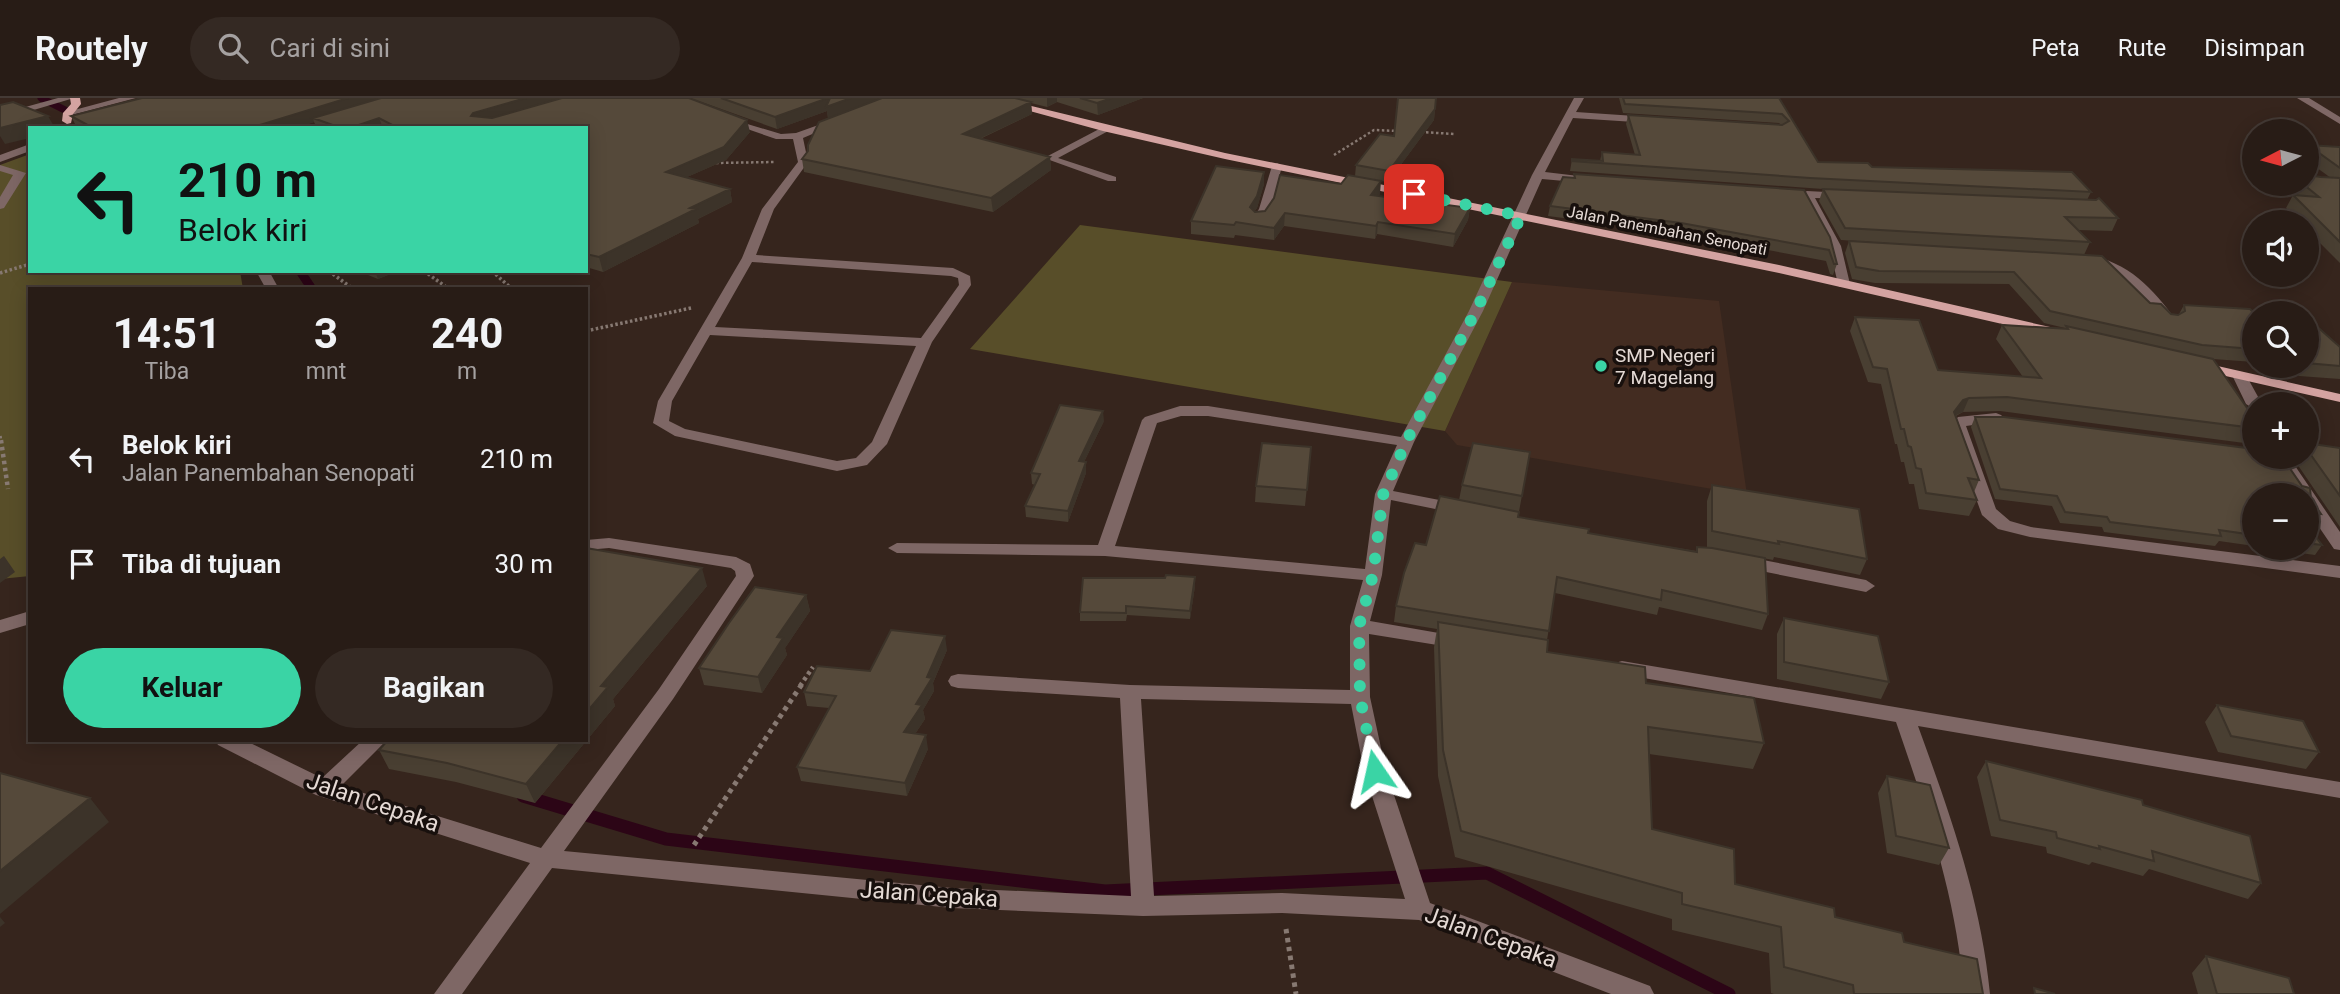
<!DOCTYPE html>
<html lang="id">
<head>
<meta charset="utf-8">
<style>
	body { margin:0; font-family:Roboto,sans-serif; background:#342923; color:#f1f3f6; height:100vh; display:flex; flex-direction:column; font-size:26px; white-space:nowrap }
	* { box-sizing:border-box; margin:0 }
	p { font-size:23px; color:#a5a1a1 }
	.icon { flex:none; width:38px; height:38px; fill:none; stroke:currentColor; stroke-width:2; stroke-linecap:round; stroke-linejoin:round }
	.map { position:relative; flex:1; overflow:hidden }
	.panel { position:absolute; left:28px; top:189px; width:560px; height:455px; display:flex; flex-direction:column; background:#281c16; border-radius:0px; box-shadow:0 4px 18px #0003,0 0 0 2px #443a35 }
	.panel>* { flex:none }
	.top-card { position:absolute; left:28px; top:28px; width:560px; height:147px; border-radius:0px; box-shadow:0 4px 18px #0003,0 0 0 2px #443a35; background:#3ad4a5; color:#111; overflow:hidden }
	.needle { width:46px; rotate:264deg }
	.buttons { position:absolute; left:2242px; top:21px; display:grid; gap:14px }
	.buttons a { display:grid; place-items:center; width:77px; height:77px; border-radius:50%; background:#281c16; box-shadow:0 4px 18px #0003,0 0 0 2px #443a35; font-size:35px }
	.pin { position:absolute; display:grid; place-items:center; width:60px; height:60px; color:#fff; margin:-30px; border-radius:14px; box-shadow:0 4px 10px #0006 }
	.me { position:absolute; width:77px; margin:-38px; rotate:349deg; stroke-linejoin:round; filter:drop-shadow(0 0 5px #0008) }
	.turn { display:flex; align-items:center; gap:24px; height:147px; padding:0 35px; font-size:32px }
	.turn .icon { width:91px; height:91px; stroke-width:2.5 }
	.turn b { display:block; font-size:49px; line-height:60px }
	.eta { display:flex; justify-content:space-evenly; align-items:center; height:119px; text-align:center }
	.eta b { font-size:42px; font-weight:700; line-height:49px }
	.primary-button { display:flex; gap:14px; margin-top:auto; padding:14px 35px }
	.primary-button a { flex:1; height:80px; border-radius:42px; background:#3ad4a5; color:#111; font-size:28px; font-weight:700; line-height:80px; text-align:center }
	.primary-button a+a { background:#342923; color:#f1f3f6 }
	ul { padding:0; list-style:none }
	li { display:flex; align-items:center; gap:21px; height:105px; padding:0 35px }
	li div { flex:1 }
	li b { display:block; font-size:26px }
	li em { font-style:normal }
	header { display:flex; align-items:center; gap:42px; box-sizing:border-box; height:98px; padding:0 35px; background:#281c16; border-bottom:2px solid #443a35 }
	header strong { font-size:33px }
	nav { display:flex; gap:38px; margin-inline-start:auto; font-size:24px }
	.search { width:490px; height:63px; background:#342923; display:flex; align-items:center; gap:18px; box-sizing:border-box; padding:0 24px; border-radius:38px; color:#a5a1a1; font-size:26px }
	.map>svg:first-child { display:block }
</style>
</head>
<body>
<header>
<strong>Routely</strong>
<div class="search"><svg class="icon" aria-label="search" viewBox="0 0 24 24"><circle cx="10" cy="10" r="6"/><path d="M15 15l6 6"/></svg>Cari di sini</div>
<nav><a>Peta</a><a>Rute</a><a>Disimpan</a></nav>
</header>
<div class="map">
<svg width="2340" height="896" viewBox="0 0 2340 896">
	<rect width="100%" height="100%" fill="#36251d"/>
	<path fill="#432c21" d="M1512,184L1719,203L1747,397L1457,347L1445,333Z"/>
	<path fill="#584e29" d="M30,56V173H240L243,191H30V478L0,481V67Z
		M1080,127L1512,184L1445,333L970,251Z"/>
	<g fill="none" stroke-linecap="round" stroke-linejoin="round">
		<path stroke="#2c0516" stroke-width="7" d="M41,0L101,30"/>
		<path stroke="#2c0516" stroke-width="9" d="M300,173L312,191"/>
		<path stroke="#2c0516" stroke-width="13" d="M523,698L666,741L1105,793L1487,775L1729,896"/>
		<path stroke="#877972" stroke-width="2.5" stroke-dasharray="2.5 2.5" stroke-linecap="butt" d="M1421,34L1454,36
			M1334,57L1374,32L1398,33
			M716,65L774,64"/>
		<path stroke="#877972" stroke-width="3.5" stroke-dasharray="2.5 2.5" stroke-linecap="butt" d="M329,173L353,191
			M424,173L449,191
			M492,173L512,191
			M0,175L30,166
			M586,233L691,210
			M0,338L1,344"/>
		<path stroke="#877972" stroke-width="4.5" stroke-dasharray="3.5 3.5" stroke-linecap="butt" d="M1,342L8,391
			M800,588L813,569"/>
		<path stroke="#877972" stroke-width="5" stroke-dasharray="4.5 4.5" stroke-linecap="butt" d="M694,747L802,586
			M1286,831L1296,896"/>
		<path fill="#7e6765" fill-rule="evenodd" d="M58,0H74L0,22V16Z
			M119,0H136L68,18L63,15Z
			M1574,0H1584L1576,14L1650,19L1655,22L1650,25L1573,20L1545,74L1587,79L1593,82L1587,85L1542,81L1483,213L1414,344L1393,393L1460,406L1468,411L1460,416L1391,402L1382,477L1370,523L1456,538L1463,539L1466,544L1463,549L1456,550L1369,536L1370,599L1386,673L1430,805L1650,888L1654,896H1611L1419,822L1282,815L1143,818L952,810L552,770L462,896H434L530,765L316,697L218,647L215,642H244L322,680L363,642H387L341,688L541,750L659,591L736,478L735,473L731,470L609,450L586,452V442L609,440L736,459L750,466L754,478L673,601L564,753L952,790L1131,798L1120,600L958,590L951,588L948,583L951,578L958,576L1130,587L1350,592V528L1363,482L1105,458L897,455L888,450L897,445L1098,447L1142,322L1145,319L1180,308H1208L1401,339L1469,213L1532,77ZM1181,318H1208L1397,347L1375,396L1365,471L1115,448L1157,325ZM1141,601L1351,606L1364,673L1405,801L1282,795L1154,798Z
			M2297,0H2309L2340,19V26Z
			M724,19L781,36L796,35L838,20L843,23L803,40L808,64L774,111L756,157L953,170L970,178L971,187L932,244L887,346L867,367L837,373L675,338L653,325L658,303L742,160L762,111L798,64L793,41H776L724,23ZM752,164L951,178L958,180L959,187L921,240L715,229ZM710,237L916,248L872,344L856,360L837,363L685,331L669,323L672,303Z
			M1103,29L1112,31L1058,60L1116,79V83H1108L1044,60Z
			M30,46V53L0,64V57Z
			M1277,65L1282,68L1271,111L1262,124H1254L1252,121L1259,111L1272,68Z
			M0,67L26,75L4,110L0,111V99L13,77L0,73Z
			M1807,93L1845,95L1851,98L1845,101L1815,100L1841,148L1850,186L1849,189H1839L1838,186L1829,148L1801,96Z
			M2087,157C2129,164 2152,190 2177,223L2175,226H2165C2137,192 2128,174 2083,164L2081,161Z
			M256,173H269L279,191H266Z
			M2239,273L2246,277L2262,306H2254V311L2246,306L2232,277Z
			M1996,315L2001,317L2004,320L2001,323L1966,328L1996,411L2010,423L2031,429L2340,468V480L2030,439L1998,431L1982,417L1950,328L1958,319Z
			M2273,359H2289L2340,434V452L2334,451L2306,410V397H2298Z
			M1742,458L1866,482L1875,488L1866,494L1736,468L1733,464Z
			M30,513V526L0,535V522Z
			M1622,563L2340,684V700L1918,628C1950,716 1981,802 1990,896H1964C1957,801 1927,714 1896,624L1615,575L1612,570L1615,565Z"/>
		<path fill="#d4a3a1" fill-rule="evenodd" d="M70,0H80L81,6L73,16L71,25L67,26L62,23L63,15L71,6Z
			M982,0H998L1225,55L1779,167L2050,229L2057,233L2050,237L1779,175L1225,61L1103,33Z
			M2200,264L2340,296V304L2195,271L2193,268L2195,265Z"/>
	</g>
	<path fill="#493f32" d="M142,0L750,34L726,62L687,79L730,91L732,104L698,121L699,125L603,174L586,169V30H317L314,24L296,30H77L71,18Z
		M690,0H1143L1098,17L1057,4L1047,9L1031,5L1032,16L980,41L1050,59L1051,72L993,114L804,74L802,61L828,20L827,13L777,31Z
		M1619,0H1779L1818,64L1872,69L2091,94L2087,102L2118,120L2112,133L2078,132L2090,144L2084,157L1841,142L1819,103L1823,91L1570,73L1572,61L1600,63L1602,54L1635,57L1626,26L1628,17L1781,27L1779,25L1623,15Z
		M1435,11L1434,22L1388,84L1372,82L1380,96L1378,98L1470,110L1468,122L1453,149L1377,136L1375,141L1284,128L1274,142L1235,137L1234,140L1191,136V123L1264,74V86L1257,110L1254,114L1265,113L1341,86L1355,78L1356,67L1394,38Z
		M2308,47L2340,49V165L2306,131V124H2300L2286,110L2293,97L2296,98L2283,86H2306L2321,79L2331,80L2306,62V50Z
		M1574,76L1804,92L1837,166L1833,177L1830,176L1826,163L1678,135L1548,118L1550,108L1574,80Z
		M1849,143L2102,158L2150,205L2171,216H2179L2184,207L2254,215V264L2213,261L2254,320V343L2252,346L2000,313L1963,314L1956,318L1979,382L1974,394L1977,402L1969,418L1919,411L1914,386H1909L1904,364H1901L1897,346H1895L1881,286L1868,284L1850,233L1855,219L1938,272L2023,279L1996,241L2002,227L2065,230L2044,225L2009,186L1875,185L1852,181L1845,155Z
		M358,173H398L378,181Z
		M2306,224L2340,249V281L2299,278L2289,268H2306Z
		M1975,319H2004L2254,351V359H2282L2302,388L2310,390L2311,401L2321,416L2314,426H2312L2309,430L2322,447L2315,457L2265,450H2306V397H2254V448L2219,443L2215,448L2104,434L2102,429L2060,425L2052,408L1995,401L1971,329Z
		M1104,323L1084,364L1086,375L1068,424L1026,419L1025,408L1035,387L1032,386L1031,375Z
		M2306,345L2340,350V429L2293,360V359H2306Z
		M1311,349L1305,408L1255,404L1256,388Z
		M1530,354L1518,419L1588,435L1696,453L1697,449L1768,516L1762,532L1659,509L1657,517L1555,495L1547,542V554L1646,585L1764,645L1753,671L1649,656L1652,731L1735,786L1835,819L1904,844L1983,896H1774L1771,895L1769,855L1672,832V821L1455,759L1438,678L1434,549L1437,531L1394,524L1396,508L1426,447L1459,402L1462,387Z
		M1712,387L1867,461L1860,477L1774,459L1773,462L1707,449V403Z
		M586,450L707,488L613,601L615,608L535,705L456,684L389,671L379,652Z
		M1195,488L1190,521L1127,517L1126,523H1080V514Z
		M806,497L810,513L785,550L787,557L762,595L704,587L699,570Z
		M1784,520L1889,584L1881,601L1777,581V536Z
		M947,552L933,585L934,593L923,612L925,621L915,636L928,651L907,698L801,683L797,669L829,610L807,608L804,594L870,573Z
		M2217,607L2319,654L2306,671L2218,654L2205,624Z
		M1986,663L2143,707L2261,785L2248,801L2149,771L2143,778L2092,764L2089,767L2047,755L2046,749L1991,738L1977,679Z
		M1887,678L1949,750L1939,767L1887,755L1878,695Z
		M2206,858L2294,896H2198L2192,875Z"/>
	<path fill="#3c3329" d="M348,0H391L313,20L314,24L296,30H250Z
		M526,0H571L476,30L471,18L473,15Z
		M828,0H886L828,21L827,13L777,31L775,19Z
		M1047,0H1057V4L1047,9Z
		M1112,0H1143L1098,17L1097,5Z
		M1031,4L1032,16L964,48L963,36Z
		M1435,11L1434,22L1388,84L1389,73Z
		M48,18L55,30H30V40L5,46L0,38V30Z
		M379,20L383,30H350Z
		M747,22L750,34L726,62L669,87L666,74Z
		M1050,59L1051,72L993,114L991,100Z
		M1264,74V86L1257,110L1249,121L1250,109Z
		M1381,83L1380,96L1370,109L1371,97Z
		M730,91L732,104L698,121L699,125L603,174L599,159L690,110Z
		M1470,110L1468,122L1453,149L1455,136Z
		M1285,115L1284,128L1274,142V130Z
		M1378,124L1377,136L1375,141L1376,128Z
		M375,173H398L378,181Z
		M1969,300L1963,314L1956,317L1948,329L1954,314L1963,302Z
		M1103,313L1104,323L1079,374V363Z
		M1086,364V375L1068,424V413Z
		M4,458L15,474L0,485V461Z
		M702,470L707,488L613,601L615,608L535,705L526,686L563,642H586V615L601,588Z
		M1195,479V488L1190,521V513Z
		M806,497L810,513L785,550L787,557L762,595L758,579L777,539Z
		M945,538L947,552L933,585L934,593L923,612L925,621L907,648L904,634Z
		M926,637L928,651L907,698L905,685Z
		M90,700L109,724L0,816V773Z
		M0,819L5,825L0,829Z"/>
	<path fill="#55493a" stroke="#3c3329" stroke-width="2" d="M142,0H348L250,30H93L71,18Z
		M381,0H526L473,15L471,18L492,20L562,0H689L747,22L724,49L666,74L730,91L690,110L696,111L599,159L586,156V30H398L379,20L350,30H341L313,20Z
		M721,0H828L775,19Z
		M830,0H851L826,9Z
		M882,0H1015L1031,4L963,36L1050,59L991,100L802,61L808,53V47L819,24Z
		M1080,0H1112L1097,5Z
		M1398,0H1436L1435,11L1389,73L1356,67L1380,36L1394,38Z
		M1623,0H1779L1818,64L1868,65L1872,69L2072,74L2091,94L1810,80L1572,63V61L1603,63L1602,54L1640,57L1628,17L1782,27L1789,23L1782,16L1625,6Z
		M13,4L48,18L0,30V7Z
		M2308,47L2340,49V70Z
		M1216,68L1264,74L1257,98L1250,109L1255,114L1265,113L1274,100L1280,77L1341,86L1348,77L1381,83L1371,97L1470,110L1455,136L1378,124L1376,128L1285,115L1274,130L1236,124L1234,127L1191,123Z
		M1574,76L1804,92L1830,139L1837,166H1834L1829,152L1681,125L1550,108L1563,79L1575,80Z
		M2306,77L2321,79L2340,80V144L2293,97L2319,99L2303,86H2306Z
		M1823,91L2096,102L2099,100L2118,120L2065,119L2090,144L1845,130Z
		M1849,143L2102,158L2150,205L2161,206L2171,216L2178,217L2185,213L2184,207L2250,211L2254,215V251L2202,247L2050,213L2014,174L1879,173L1856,169Z
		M1855,219L1919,222L1938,272L2041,280L2002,227L2068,231L2066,228L2213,261L2254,320V330L2007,299L1969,300L1963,302L1954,314L1979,382L1968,380L1977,402L1926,395L1921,371L1916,370L1911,349L1908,348L1904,331H1901L1887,271L1873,269Z
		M2306,224L2313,225L2340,249V268L2306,265Z
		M1060,307L1103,313L1079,363L1086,364L1068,413L1025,408L1040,376L1031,375Z
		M1975,319H2004L2254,351V359H2282L2302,388L2310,390L2311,401L2321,416L2306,414V397H2254V437L2219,432L2221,438L2110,424L2107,419L2065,414L2057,398L2000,391Z
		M1262,345L1311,349L1307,392L1256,388Z
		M1473,345L1530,354L1522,398L1462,387Z
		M2306,345L2340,350V398L2306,350Z
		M1712,387L1859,411L1867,461L1778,443L1779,446L1712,433Z
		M1440,398L1519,414L1518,419L1589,431L1588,435L1697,454V449L1712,450L1765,460L1768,516L1662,492L1661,502L1557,479L1549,533L1396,508L1404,475L1415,445L1426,447Z
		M2306,418L2312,425L2306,424Z
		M2306,426L2322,447L2306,445Z
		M586,450L702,470L601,588L608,589L586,615Z
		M1166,477L1195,479L1190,513L1126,508V515L1080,514L1083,480H1165Z
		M755,489L806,497L777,539L783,540L758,579L699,570L729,525Z
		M1784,520L1878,538L1889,584L1784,564Z
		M1438,524L1548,542L1547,554L1645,569L1646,585L1754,600L1764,645L1648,629L1652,731L1734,751L1735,786L1834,810L1835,819L1902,835L1904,844L1977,861L1983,896H1854L1853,887L1784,869L1781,829L1682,806V795L1461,733L1443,652Z
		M891,532L945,538L927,579L932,580L916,606L922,607L904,634L926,637L905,685L797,669L836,598L804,594L817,568L870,573Z
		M2217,607L2303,623L2319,654L2231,638Z
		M388,642H563L526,686L447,665L379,652Z
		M1986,663L2142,702L2143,707L2250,738L2261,785L2152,753L2154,763L2099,748L2100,751L2057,740L2056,734L2000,722Z
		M0,675L90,700L0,773Z
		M1887,678L1930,687L1949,750L1896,738Z
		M2206,858L2289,880L2294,896H2217Z
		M2034,890L2055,896H2035Z"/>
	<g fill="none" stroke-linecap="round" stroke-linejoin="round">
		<path stroke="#3ad4a5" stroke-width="12" stroke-dasharray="0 21.6" d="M1375,673L1360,599L1359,528L1373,477L1383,397L1406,344L1476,213L1521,118L1414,96"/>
	</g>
	<circle fill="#3ad4a5" stroke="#18100d" stroke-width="2.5" cx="1601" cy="268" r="7"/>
	<g text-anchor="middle" stroke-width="7" stroke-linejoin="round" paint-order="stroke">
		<g font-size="16" fill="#e5dad5" stroke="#18100d">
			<text transform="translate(1667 132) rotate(11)" y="6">Jalan Panembahan Senopati</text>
		</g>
		<g font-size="19" fill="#e5dad5" stroke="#18100d" text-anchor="start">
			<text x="1615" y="264">SMP Negeri<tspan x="1615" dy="22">7 Magelang</tspan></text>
		</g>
		<g font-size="23" fill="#e5dad5" stroke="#18100d">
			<text transform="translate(373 704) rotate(19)" y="8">Jalan Cepaka</text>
			<text transform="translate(929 796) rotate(4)" y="8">Jalan Cepaka</text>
			<text transform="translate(1491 839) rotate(20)" y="8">Jalan Cepaka</text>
		</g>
	</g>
</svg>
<div class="buttons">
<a><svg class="needle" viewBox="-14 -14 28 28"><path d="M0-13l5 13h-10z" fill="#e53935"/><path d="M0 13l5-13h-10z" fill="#a5a1a1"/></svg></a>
<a><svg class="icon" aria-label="sound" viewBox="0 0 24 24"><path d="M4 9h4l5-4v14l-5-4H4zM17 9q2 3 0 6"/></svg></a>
<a><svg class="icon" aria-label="search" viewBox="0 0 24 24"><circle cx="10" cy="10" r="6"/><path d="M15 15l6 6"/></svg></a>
<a>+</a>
<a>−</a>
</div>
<div class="pin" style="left:1414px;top:96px;background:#d93025"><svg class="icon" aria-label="arrive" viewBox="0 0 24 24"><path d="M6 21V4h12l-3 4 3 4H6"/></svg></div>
<svg class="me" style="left:1375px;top:673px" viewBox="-20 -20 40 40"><path d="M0-17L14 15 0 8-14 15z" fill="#3ad4a5" stroke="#fff" stroke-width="4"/></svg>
<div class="top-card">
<div class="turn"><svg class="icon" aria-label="left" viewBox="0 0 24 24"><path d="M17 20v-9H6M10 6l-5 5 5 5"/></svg><div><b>210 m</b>Belok kiri</div></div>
</div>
<section class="panel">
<div class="eta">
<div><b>14:51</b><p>Tiba</p></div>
<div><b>3</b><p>mnt</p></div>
<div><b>240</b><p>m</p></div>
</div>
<ul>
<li><svg class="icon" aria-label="left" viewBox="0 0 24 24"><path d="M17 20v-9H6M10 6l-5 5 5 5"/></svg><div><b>Belok kiri</b><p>Jalan Panembahan Senopati</p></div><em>210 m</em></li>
<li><svg class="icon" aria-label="arrive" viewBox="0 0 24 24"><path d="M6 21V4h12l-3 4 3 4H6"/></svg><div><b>Tiba di tujuan</b></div><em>30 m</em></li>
</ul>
<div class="primary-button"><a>Keluar</a><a>Bagikan</a></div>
</section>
</div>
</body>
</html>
